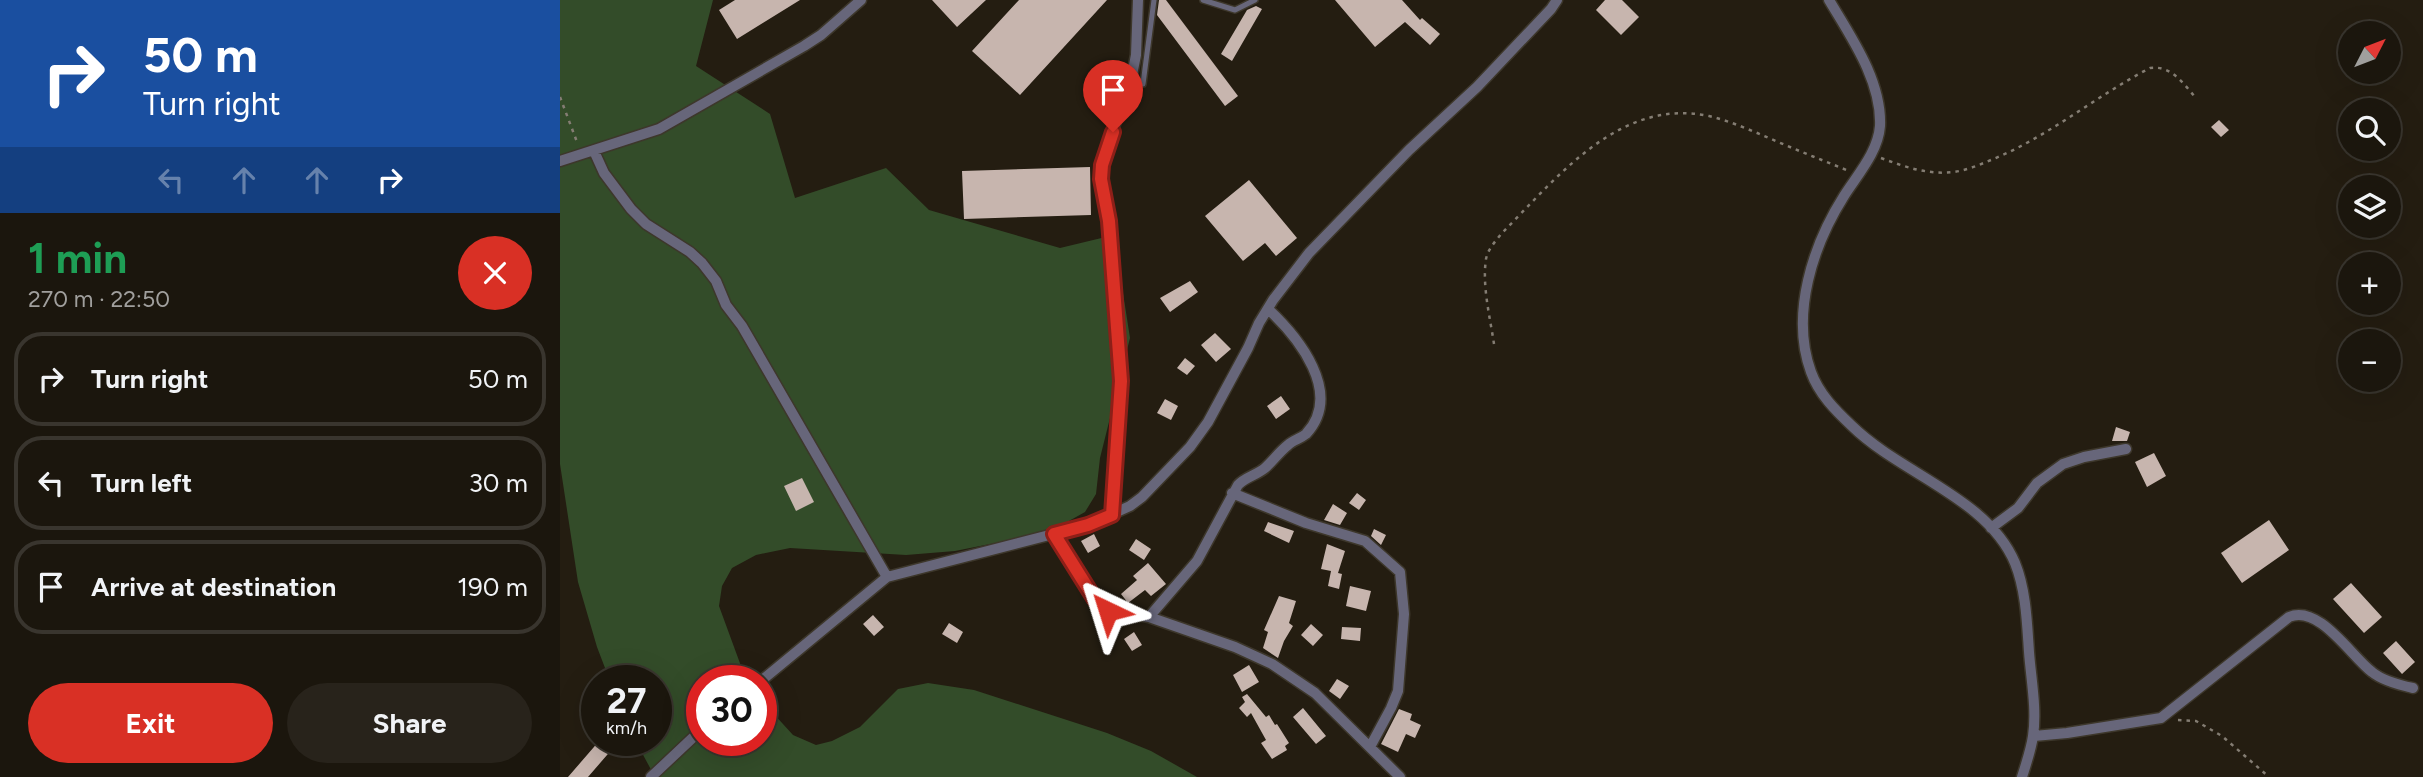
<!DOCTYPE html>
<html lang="en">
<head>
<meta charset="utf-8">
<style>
	body { margin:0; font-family:Figtree,sans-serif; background:#28231b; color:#f1f3f6; height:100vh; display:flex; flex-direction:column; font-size:26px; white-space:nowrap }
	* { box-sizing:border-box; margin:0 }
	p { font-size:23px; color:#a09f9d }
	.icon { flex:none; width:38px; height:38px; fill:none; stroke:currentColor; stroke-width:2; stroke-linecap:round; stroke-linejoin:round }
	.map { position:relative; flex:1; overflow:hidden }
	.panel { display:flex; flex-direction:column; background:#1b160d; width:560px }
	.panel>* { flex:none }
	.banner { background:#1a4fa0; color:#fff; overflow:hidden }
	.needle { width:46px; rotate:48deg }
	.tools { position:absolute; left:1778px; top:21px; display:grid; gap:14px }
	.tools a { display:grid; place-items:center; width:63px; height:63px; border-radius:50%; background:#1b160d; box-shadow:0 7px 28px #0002,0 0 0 2px #39352e; font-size:35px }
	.speed { position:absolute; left:21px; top:665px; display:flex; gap:14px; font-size:35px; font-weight:700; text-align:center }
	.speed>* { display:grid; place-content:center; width:91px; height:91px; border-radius:50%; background:#1b160d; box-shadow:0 7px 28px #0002,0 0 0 2px #39352e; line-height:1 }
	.speed small { font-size:18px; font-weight:400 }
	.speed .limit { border:10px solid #d22; background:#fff; color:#111 }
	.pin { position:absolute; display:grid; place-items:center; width:60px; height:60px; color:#fff; margin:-72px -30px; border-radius:50% 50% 50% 0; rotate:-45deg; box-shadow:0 0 7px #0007 }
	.pin .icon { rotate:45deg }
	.me { position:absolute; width:77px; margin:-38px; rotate:319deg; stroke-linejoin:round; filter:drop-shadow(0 0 5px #0008) }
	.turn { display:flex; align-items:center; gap:24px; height:147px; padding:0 28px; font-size:32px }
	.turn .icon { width:91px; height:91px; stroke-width:2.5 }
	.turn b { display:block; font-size:49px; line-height:60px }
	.lanes { display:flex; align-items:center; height:66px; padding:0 28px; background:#0003; justify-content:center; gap:35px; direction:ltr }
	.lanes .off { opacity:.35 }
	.round { display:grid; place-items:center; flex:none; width:74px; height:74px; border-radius:37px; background:#28231b }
	.headline { display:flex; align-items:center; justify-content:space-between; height:119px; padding:0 28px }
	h1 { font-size:42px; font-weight:700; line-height:52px; color:#1e9e55 }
	.cta { display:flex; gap:14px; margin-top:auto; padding:14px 28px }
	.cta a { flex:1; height:80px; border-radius:42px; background:#d93025; color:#fff; font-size:28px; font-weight:700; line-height:80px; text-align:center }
	.cta a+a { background:#28231b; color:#f1f3f6 }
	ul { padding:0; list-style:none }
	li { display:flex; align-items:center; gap:21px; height:94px; margin:0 14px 10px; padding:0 14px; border:4px solid #39352e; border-radius:28px }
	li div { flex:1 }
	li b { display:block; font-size:26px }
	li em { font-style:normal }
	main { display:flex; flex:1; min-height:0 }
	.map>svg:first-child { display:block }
</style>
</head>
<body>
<main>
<section class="panel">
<div class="banner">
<div class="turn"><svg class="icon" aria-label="right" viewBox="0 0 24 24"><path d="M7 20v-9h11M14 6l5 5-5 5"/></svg><div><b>50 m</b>Turn right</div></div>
<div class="lanes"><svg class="icon off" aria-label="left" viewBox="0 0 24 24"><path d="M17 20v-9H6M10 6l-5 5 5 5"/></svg><svg class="icon off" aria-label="ahead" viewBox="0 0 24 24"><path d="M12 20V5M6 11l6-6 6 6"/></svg><svg class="icon off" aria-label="ahead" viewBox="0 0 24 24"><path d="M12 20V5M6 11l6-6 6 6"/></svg><svg class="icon" aria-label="right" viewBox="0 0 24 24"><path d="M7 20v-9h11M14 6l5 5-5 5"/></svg></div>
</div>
<div class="headline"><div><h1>1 min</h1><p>270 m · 22:50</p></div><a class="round" style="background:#d93025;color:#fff"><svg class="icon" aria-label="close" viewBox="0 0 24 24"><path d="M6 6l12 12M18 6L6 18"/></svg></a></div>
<ul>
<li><svg class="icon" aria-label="right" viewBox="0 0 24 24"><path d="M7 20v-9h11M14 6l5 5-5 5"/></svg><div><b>Turn right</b></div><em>50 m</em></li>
<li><svg class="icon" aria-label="left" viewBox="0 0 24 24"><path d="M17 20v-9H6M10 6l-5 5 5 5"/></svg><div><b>Turn left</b></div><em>30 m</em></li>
<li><svg class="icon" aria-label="arrive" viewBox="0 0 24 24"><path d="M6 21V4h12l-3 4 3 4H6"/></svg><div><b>Arrive at destination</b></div><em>190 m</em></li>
</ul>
<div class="cta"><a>Exit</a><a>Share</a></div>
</section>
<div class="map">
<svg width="1863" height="777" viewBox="0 0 1863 777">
	<rect width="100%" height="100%" fill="#241d11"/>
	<path fill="#334c29" d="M0,0H153L136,66L210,114L235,198L326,168L369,210L500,248L554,235L570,338L540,458L536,494L525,512L500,526L475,535L395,551L346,555L230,548L196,555L172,568L162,586L159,606L181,666L190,681H142V740H201V700L233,735L256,745L272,741L300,727L338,689L368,683L414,690L547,733L591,751L637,777H95L75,740H96V681H50L37,647L18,582L0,464Z"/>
	<path fill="#c7b5ae" d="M175,0H240L177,39L159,10Z
		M372,0H426L397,27Z
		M459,0H547L460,95L412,51Z
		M599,0H606L678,96L665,106L597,15Z
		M775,0H842L860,20L862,18L880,34L870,45L845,22L815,47Z
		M1045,0H1062L1079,17L1061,35L1036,10Z
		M696,6L702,9L672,61L661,54L687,10Z
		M1659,120L1669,130L1661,137L1651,127Z
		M530,167L531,215L404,219L402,171Z
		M689,180L737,238L716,256L705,243L683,261L645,216Z
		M630,281L638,292L610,312L600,298Z
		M655,333L671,349L656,362L641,345Z
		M625,358L635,366L627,375L617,368Z
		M721,396L730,409L716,419L707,406Z
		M605,399L618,406L611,420L597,413Z
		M1556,427L1570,432L1567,441H1552Z
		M1594,453L1606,476L1587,487L1575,462Z
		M242,478L254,502L236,511L224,486Z
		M797,493L806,500L799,510L789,503Z
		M773,504L787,513L780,525L764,520Z
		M1709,520L1729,550L1682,583L1661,553Z
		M708,522L734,531L729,543L704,531Z
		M814,529L826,535L821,545L811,536Z
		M534,534L540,546L528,553L521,541Z
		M576,539L591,549L584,560L569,550Z
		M767,544L785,551L778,573L782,574L779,589L768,586L771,571L761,569Z
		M588,563L606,584L591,596L585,590L568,603L561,594L577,580L573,576Z
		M1791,583L1822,617L1804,633L1773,599Z
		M790,586L811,591L806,611L786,606Z
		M719,596L736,601L729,623L733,626L724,641L718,658L703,648L708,632L704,630Z
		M313,615L324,627L314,636L303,624Z
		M389,623L403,632L397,643L382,634Z
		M751,624L763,635L753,646L741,635Z
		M782,627L801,628L800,641L781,639Z
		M574,632L582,645L572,651L564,639Z
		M1836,641L1855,662L1842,674L1823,653Z
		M689,665L699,682L682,692L673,675Z
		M777,679L789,686L780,699L769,691Z
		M687,694L706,717L709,715L715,725L717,724L729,743L725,746L727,750L712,759L701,743L706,740L691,713L687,717L679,708L685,702L682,697Z
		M743,708L766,736L756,744L733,717Z
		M839,709L852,714L850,720L861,725L855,738L846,734L838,752L821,744Z
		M40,740H60L28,777H8Z"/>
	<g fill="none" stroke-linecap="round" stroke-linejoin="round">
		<defs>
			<path id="lane" d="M643,0L675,10L695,0
				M583,84L594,0"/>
			<path id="street" d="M1269,0C1291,37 1322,81 1320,126C1318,152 1298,174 1284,196C1253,245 1230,314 1251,372C1259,394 1275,410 1292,426C1341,474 1428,498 1455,563C1466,590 1467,623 1469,652C1471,679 1477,709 1473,736C1471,750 1466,764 1462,777
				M34,151L44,173L71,209L86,224L130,252L142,263L156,281L166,305L182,326L327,577
				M0,161L99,129L244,46L261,35L301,0
				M672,493L746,523L805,541L840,572L844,614L838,691L831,708L810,747
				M552,515L561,381L549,221L541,179L546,150L572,75L576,55L578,0
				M1431,528L1458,508L1477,483L1503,464L1524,457L1566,449
				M494,534L534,598L543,609L589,617L675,647L712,664L755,693L840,777
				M589,617L637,561L678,485C685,477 697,475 705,468C713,461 719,452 728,445C733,440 740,439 746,434C784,393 738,337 708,309
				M201,681L327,577L528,525L570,506L582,497L630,447L648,422L688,348L699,323L713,300L749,253L849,150L917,87L991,9L997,0
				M1474,736L1507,733L1601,718L1729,617C1759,604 1791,656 1812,672C1823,681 1839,685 1853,688
				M91,777L142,729"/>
		</defs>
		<use href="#lane" stroke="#3d372b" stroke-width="8"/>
		<use href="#street" stroke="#3d372b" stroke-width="13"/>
		<path stroke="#847d73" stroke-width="2.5" stroke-dasharray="3.5 5" stroke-linecap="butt" d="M0,97L17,142
			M1321,158C1345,167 1368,175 1394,172C1407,170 1419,165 1431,160C1488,137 1536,96 1590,68C1611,65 1623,83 1635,97
			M934,344C930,317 922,286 926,259C928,249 935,242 941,234C997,178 1059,97 1149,116C1170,121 1190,130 1209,138C1236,150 1262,160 1289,171
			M1618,720L1636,721L1662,736L1709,777"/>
		<use href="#lane" stroke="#67667a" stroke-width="5"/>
		<use href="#street" stroke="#67667a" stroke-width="10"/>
	</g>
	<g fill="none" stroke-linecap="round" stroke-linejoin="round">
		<defs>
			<path id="route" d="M548,611L541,607L534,598L494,534L528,525L552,515L561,381L549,221L541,179L542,165L553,132"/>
		</defs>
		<use href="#route" stroke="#8d1f18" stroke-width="18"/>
		<use href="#route" stroke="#d93025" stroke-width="12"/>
	</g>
</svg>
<div class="tools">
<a><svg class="needle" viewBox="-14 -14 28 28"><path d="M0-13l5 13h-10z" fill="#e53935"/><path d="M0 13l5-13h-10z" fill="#a09f9d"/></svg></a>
<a><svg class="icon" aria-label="search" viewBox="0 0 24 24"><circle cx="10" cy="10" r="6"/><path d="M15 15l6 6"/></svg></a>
<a><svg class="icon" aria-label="layers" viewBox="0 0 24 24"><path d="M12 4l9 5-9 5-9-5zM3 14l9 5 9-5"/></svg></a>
<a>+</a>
<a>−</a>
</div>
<div class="speed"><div>27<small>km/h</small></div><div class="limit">30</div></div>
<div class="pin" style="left:553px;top:132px;background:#d93025"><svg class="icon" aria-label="arrive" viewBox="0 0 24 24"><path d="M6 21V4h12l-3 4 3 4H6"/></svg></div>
<svg class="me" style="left:548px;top:611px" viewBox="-20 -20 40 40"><path d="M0-17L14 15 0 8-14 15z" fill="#d93025" stroke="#fff" stroke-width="4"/></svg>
</div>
</main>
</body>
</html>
